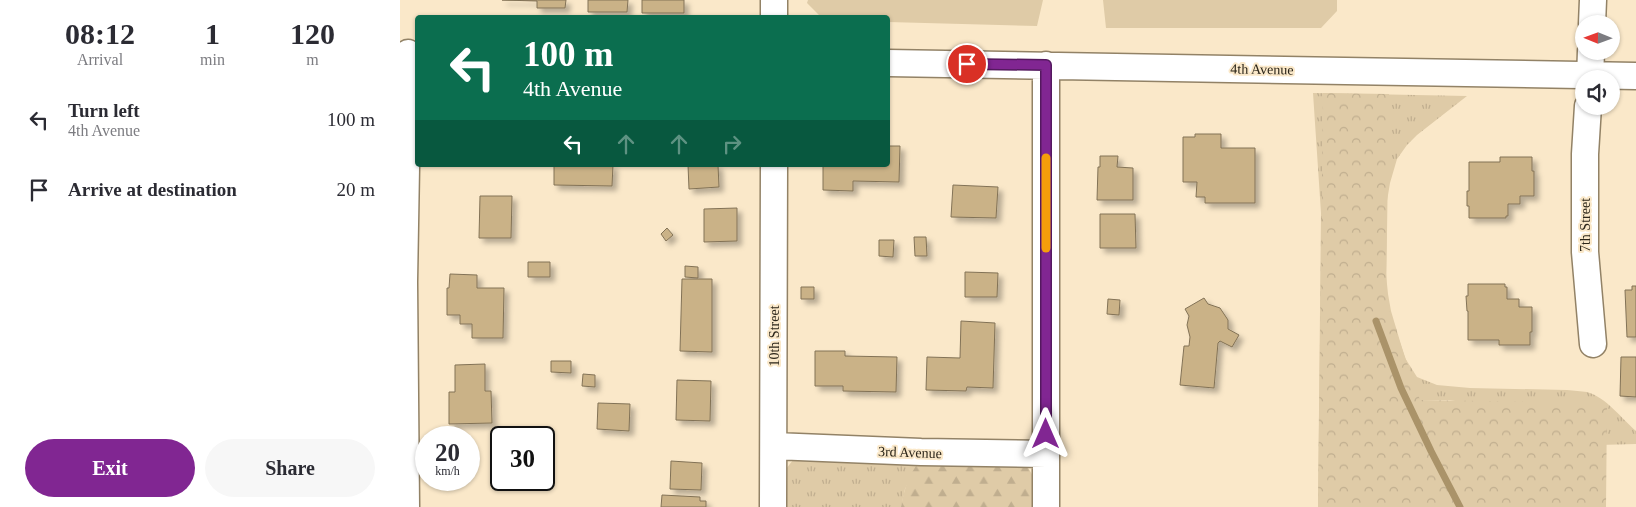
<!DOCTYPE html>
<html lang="en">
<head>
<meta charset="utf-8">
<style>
	body { margin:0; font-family:Georgia,serif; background:#f7f7f7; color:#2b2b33; height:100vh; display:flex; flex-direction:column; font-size:19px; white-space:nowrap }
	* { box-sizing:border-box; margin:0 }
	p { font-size:16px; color:#7c7c81 }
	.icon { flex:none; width:28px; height:28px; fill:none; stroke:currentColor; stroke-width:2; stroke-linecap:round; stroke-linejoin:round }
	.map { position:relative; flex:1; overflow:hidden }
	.drawer { display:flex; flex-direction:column; background:#fff; width:400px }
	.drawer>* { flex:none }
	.guide { position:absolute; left:15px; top:15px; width:475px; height:152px; border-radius:5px; box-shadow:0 1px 4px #0004; background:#0b6e4f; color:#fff; overflow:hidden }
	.needle { width:32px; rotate:271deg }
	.tools { position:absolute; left:1175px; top:15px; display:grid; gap:10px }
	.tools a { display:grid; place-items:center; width:45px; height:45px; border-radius:50%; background:#fff; box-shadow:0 1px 4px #0004; font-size:25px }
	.speed { position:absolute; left:15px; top:426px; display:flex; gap:10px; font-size:25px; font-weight:700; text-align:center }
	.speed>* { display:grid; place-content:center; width:65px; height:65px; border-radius:50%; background:#fff; box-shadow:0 1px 4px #0004; line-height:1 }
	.speed small { font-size:12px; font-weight:400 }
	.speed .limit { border:2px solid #111; border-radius:8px; background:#fff; color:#111 }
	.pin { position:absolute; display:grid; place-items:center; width:42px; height:42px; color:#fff; margin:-21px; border:2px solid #fff; border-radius:50%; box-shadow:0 1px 5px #0007 }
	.me { position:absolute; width:55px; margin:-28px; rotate:0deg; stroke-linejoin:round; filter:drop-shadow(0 0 4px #0008) }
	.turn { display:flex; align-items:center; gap:18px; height:105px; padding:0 25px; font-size:22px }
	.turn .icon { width:65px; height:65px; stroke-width:2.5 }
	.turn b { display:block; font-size:35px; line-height:42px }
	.lanes { display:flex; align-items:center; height:48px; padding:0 25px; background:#0003; justify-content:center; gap:25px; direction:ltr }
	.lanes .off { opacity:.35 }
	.eta { display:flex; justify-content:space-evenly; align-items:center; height:85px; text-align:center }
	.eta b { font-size:30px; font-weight:600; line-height:35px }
	.cta { display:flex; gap:10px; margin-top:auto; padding:10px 25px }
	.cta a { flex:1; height:58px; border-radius:30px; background:#812692; color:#fff; font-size:20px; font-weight:600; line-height:58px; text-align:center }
	.cta a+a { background:#f7f7f7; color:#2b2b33 }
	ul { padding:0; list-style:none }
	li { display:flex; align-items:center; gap:15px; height:70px; padding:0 25px }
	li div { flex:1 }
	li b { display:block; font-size:19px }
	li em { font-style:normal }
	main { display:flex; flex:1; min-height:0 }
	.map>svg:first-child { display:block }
</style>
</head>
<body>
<main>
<section class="drawer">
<div class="eta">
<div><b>08:12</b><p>Arrival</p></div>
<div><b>1</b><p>min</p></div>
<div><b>120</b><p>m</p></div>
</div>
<ul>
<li><svg class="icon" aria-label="left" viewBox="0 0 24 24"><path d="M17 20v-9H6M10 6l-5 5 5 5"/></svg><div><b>Turn left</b><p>4th Avenue</p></div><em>100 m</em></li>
<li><svg class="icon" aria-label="arrive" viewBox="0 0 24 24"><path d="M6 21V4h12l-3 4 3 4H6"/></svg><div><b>Arrive at destination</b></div><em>20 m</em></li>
</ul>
<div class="cta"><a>Exit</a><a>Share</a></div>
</section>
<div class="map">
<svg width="1236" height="507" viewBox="0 0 1236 507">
	<defs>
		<pattern id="grass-tufts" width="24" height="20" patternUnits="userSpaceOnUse" patternTransform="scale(1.25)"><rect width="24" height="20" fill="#dfcba7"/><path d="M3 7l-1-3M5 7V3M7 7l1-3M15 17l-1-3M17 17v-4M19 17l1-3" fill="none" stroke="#c0ae8f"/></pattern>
		<pattern id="forest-firs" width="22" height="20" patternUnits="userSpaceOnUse" patternTransform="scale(1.25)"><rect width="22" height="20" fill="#dfcba7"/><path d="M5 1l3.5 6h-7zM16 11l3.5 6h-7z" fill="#c0ae8f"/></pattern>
		<pattern id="park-crowns" width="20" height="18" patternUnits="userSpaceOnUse" patternTransform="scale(1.25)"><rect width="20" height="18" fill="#dfcba7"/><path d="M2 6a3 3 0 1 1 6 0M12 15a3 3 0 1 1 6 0" fill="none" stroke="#c0ae8f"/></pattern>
		<filter id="shadow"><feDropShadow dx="4.5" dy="4.5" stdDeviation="2.5" flood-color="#0004"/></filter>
	</defs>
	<rect width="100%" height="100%" fill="#fae8c9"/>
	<path fill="url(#grass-tufts)" d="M913,93L1067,96L1017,135L1007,145L997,159L990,183L987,201L986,274L988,294L991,311L1005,358L1017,377L1037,385L1070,388L1167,390C1174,391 1181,391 1187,392C1207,398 1221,418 1236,431V444L1199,445L1065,403L1050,400H1020L918,507L921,213Z
		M393,460L519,462L505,489L501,507H384L386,469Z"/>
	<path fill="url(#forest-firs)" d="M519,462L627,466L633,476L634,507H501C504,490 508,476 519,462Z"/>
	<path fill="url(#park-crowns)" d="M923,93L989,94L986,302L1020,400L1207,403L1206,507H918Z"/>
	<path fill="#dfcba7" d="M408,0H643L637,26L488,22V18L421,17L407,3Z
		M703,0H937V11L921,28H706Z"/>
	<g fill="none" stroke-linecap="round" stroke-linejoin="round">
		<path stroke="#aa9369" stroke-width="7" d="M976,321L1001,388L1031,451L1060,507"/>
	</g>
	<path fill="#cab287" stroke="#827256" filter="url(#shadow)" d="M102,0H166L165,8H137V1Z
		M188,0H228L227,12H188Z
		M242,0H284V13H242Z
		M795,134H821V148H855V203H805V197H796L797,182H783V137H795Z
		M488,146H500L499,182L453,181V191L423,190V165H488Z
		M700,156H718L717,167L733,168V200H697L698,167H700Z
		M1100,157H1132V171H1134V196H1120V204H1108V216H1106V218H1069V206H1067V191H1069V162H1100Z
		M154,165H213L212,186L154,185Z
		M288,165H318L319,187L289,189Z
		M553,185L598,187L596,218L551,217Z
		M80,196H112L111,238H79Z
		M337,208V241L304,242V209Z
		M700,214H735L736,248H700Z
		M267,228L273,235L266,241L261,234Z
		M514,237H526L527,256H515Z
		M479,240H494L493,257L479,256Z
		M128,262H150V277H128Z
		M285,266L298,267V278L285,277Z
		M565,272L598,273L597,297H565Z
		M50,274L77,275V288H104L103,338H72V324H60V315H47V288H49Z
		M282,279H312V352L280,351Z
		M1068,284H1105V287H1107V299H1119V307H1132V332H1130V345H1099V340H1068V311H1067L1066,296H1068Z
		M1232,286H1236V337H1227L1225,290H1232Z
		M401,287H414V299H401Z
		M804,298L808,304L820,308L828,320V329L839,335L832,347L820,341L818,343L814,388L780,385L784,346H789L790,337L787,325L789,316L785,309Z
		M708,299L720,300L719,315L707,314Z
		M561,321L595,323L593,388L567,387L566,391L526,390L527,357L560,358Z
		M415,351H445V356L497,357L496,392L443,391V386H415Z
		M1221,357H1236V397L1220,396Z
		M151,361H171V373L151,372Z
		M85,364V391H91L92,423L49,424V392H55V365Z
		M183,374L195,375V387L182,386Z
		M277,380L311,381L310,421L276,420Z
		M198,403L230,404L229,431L197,429Z
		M271,461L302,463L301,490L270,489Z
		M262,495L300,497V501H306V507H261Z"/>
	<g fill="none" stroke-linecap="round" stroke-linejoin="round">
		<defs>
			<path id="street" d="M374,18V0
				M1192,24L1193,0
				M488,63L1236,76
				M646,65V507
				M1190,79L1191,51
				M1188,106L1185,154V252L1193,344
				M374,446L521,452L646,454
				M6,507L4,282L8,53
				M373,507L374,165"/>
		</defs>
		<use href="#street" stroke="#928266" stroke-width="29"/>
		<use href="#street" stroke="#fff" stroke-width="26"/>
	</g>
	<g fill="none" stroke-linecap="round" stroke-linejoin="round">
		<defs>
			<path id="route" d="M567,64L646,65V434"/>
		</defs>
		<use href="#route" stroke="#54195f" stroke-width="12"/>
		<use href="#route" stroke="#812692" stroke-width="9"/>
		<path stroke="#f59e0b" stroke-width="9" d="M646,248V158"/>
	</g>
	<g text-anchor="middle" stroke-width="4" stroke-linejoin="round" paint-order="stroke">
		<g font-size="14" fill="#2b2519" stroke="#fae8c9">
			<text transform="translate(862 69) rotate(1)" y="5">4th Avenue</text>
			<text transform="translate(1185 225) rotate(-90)" y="5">7th Street</text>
			<text transform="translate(374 336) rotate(-90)" y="5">10th Street</text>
			<text transform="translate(510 452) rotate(2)" y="5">3rd Avenue</text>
		</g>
	</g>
</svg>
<div class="tools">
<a><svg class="needle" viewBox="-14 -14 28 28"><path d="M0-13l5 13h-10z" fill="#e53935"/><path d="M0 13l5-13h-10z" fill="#7c7c81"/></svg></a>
<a><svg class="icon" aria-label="sound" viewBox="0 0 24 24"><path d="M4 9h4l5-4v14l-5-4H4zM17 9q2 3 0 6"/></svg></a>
</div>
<div class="speed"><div>20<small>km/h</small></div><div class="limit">30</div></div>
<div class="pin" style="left:567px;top:64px;background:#d93025"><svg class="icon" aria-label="arrive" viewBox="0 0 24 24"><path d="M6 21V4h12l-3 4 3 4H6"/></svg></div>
<svg class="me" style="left:646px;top:434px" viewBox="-20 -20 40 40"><path d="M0-17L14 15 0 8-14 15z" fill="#812692" stroke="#fff" stroke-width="4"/></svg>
<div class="guide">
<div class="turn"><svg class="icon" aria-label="left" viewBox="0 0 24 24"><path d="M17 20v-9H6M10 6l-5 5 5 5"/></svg><div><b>100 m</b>4th Avenue</div></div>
<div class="lanes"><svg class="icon" aria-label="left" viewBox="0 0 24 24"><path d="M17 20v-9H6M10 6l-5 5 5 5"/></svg><svg class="icon off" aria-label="ahead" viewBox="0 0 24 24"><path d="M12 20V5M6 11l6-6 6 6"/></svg><svg class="icon off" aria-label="ahead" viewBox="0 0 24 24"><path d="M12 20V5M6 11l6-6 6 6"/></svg><svg class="icon off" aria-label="right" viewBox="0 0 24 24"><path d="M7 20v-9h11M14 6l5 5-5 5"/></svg></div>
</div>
</div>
</main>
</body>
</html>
